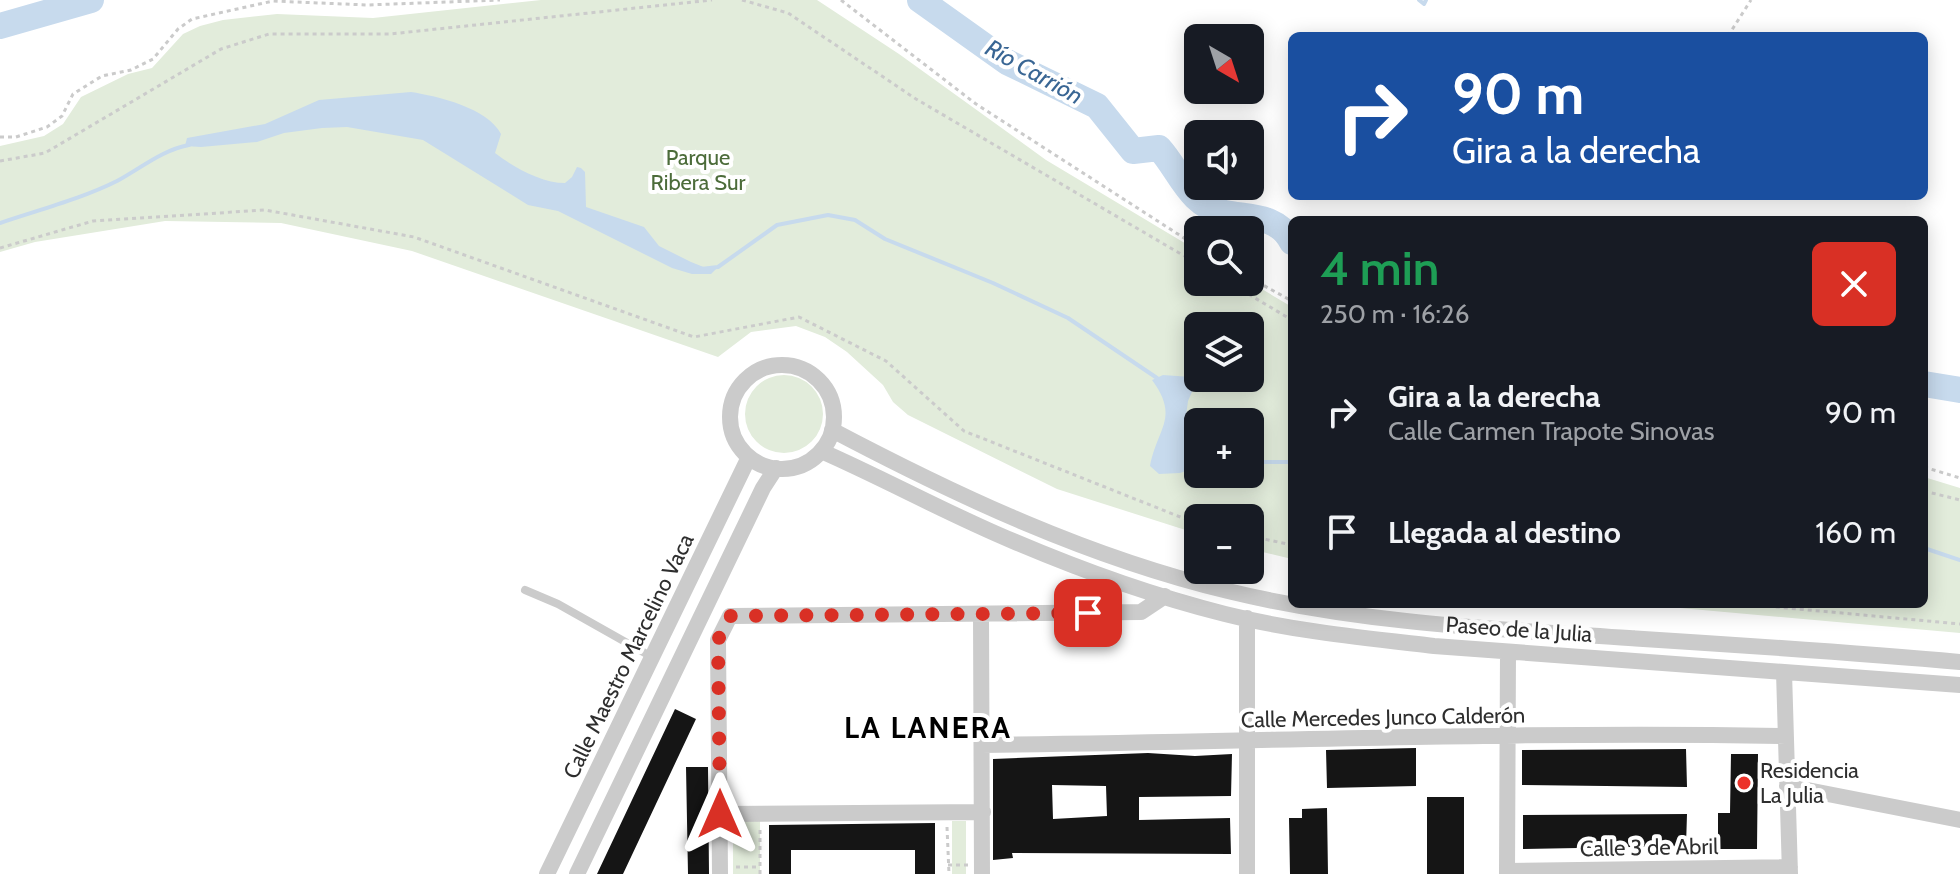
<!DOCTYPE html>
<html lang="es">
<head>
<meta charset="utf-8">
<style>
	body { margin:0; font-family:Cabin,sans-serif; background:#242831; color:#f1f3f6; height:100vh; display:flex; flex-direction:column; font-size:30px; white-space:nowrap }
	* { box-sizing:border-box; margin:0 }
	p { font-size:26px; color:#9ea1a6 }
	.icon { flex:none; width:44px; height:44px; fill:none; stroke:currentColor; stroke-width:2; stroke-linecap:round; stroke-linejoin:round }
	.map { position:relative; flex:1; overflow:hidden }
	.side { position:absolute; left:1288px; top:216px; width:640px; height:392px; display:flex; flex-direction:column; background:#171b24; border-radius:12px; box-shadow:0 4px 20px #0003 }
	.side>* { flex:none }
	.banner { position:absolute; left:1288px; top:32px; width:640px; height:168px; border-radius:12px; box-shadow:0 4px 20px #0003; background:#1a4fa0; color:#fff; overflow:hidden }
	.needle { width:52px; rotate:141deg }
	.buttons { position:absolute; left:1184px; top:24px; display:grid; gap:16px }
	.buttons a { display:grid; place-items:center; width:80px; height:80px; border-radius:12px; background:#171b24; box-shadow:0 4px 20px #0003; font-size:40px }
	.pin { position:absolute; display:grid; place-items:center; width:68px; height:68px; color:#fff; margin:-34px; border-radius:16px; box-shadow:0 4px 12px #0006 }
	.me { position:absolute; width:88px; margin:-44px; rotate:0deg; stroke-linejoin:round; filter:drop-shadow(0 0 6px #0008) }
	.turn { display:flex; align-items:center; gap:28px; height:168px; padding:0 32px; font-size:36px }
	.turn .icon { width:104px; height:104px; stroke-width:2.5 }
	.turn b { display:block; font-size:56px; line-height:68px }
	.round { display:grid; place-items:center; flex:none; width:84px; height:84px; border-radius:12px; background:#242831 }
	.headline { display:flex; align-items:center; justify-content:space-between; height:136px; padding:0 32px }
	h1 { font-size:48px; font-weight:600; line-height:60px; color:#1e9e55 }
	ul { padding:0; list-style:none }
	li { display:flex; align-items:center; gap:24px; height:120px; padding:0 32px }
	li div { flex:1 }
	li b { display:block; font-size:30px }
	li em { font-style:normal }
	.map>svg:first-child { display:block }
</style>
</head>
<body>
<div class="map">
<svg width="1960" height="874" viewBox="0 0 1960 874">
	<rect width="100%" height="100%" fill="#fff"/>
	<path fill="#e2ecdb" fill-rule="evenodd" d="M541,0H817L899,54L1046,160L1198,251V282H1250L1292,307V559L1250,549V518H1198V534L1057,489L908,415L893,402L883,385L847,352L825,337L796,326L751,332L718,357L412,251L281,223L165,221L35,242L0,252V146L44,136L63,124L81,97L128,74L152,68L183,34L200,26L223,20L277,14L373,18ZM1198,326H1250V378H1198ZM1198,422H1250V474H1198Z
		M745 414a39 39 0 1 1 78 0a39 39 0 1 1-78 0Z
		M1924,477L1960,488V633L1636,604H1924Z
		M733,814H760V874H733Z
		M952,821H966V874H952Z"/>
	<path fill="#c7daed" d="M411,92C437,96 488,108 501,134L495,153C513,167 542,183 565,183L572,177L577,167L581,168L585,172L586,207L644,227L659,246L691,262L706,268L718,267L711,274H692L672,268L558,211L528,205L423,140L347,127L322,128L284,133L257,142L201,147L185,146L187,138L265,124L319,100Z
		M1163,375L1191,377L1195,385L1188,401L1186,416L1187,428L1198,442V467L1180,473L1159,474L1150,466C1157,428 1180,418 1152,380Z"/>
	<g fill="none" stroke-linecap="round" stroke-linejoin="round">
		<path stroke="#c7daed" stroke-width="4" d="M1419,0L1424,4L1426,0
			M0,223C38,210 81,199 117,181C141,168 162,150 189,145
			M701,269L718,267L777,225L828,215L855,220L885,239L993,283L1068,318L1157,378
			M1250,462H1292
			M1924,548L1960,560"/>
		<path stroke="#c7daed" stroke-width="26" d="M920,0L1007,62L1097,106L1133,151L1159,148C1180,171 1189,206 1225,213C1250,218 1278,215 1292,242
			M0,26L91,0
			M1924,384L1960,390"/>
	</g>
	<path fill="#151515" fill-rule="evenodd" d="M675,709L696,719L623,874H597Z
		M1416,748V786L1327,788L1326,750Z
		M1686,749L1687,787L1522,785V750Z
		M1148,753L1195,756L1232,754L1231,796L1139,797V820L1230,818L1231,854L1012,853L1013,858L993,860V759ZM1052,785L1106,786L1107,816L1053,819Z
		M1731,754H1758L1757,849H1718V813H1730Z
		M686,767H708L709,874H688Z
		M1427,797H1464V874H1427Z
		M1327,808L1328,874H1290L1289,818H1302V809Z
		M1687,814L1686,846L1523,849V815Z
		M935,823V874H915V850H791V874H769V825Z"/>
	<g fill="none" stroke-linecap="round" stroke-linejoin="round">
		<path stroke="#cbcbcb" stroke-width="3" stroke-dasharray="4 4" stroke-linecap="butt" d="M742,0L788,13L916,99L1198,264
			M841,0L976,104L1198,247
			M1728,36L1751,0
			M0,137H16L47,127L62,116L73,94L102,76L131,70L153,59L178,29L192,19L273,1L367,5L500,0
			M0,161L45,153L221,49L269,34H390L712,0
			M0,248L93,221L265,210L414,237L694,337L799,317L886,361L964,431L1198,524
			M1250,278L1292,301
			M1228,282L1292,320
			M1924,467L1960,478
			M1924,491L1960,500
			M1250,536L1292,545
			M1744,604L1960,624
			M947,827L949,874
			M760,830V874
			M948,865H968
			M736,867H760"/>
		<path stroke="#cbcbcb" stroke-width="8" d="M525,590L558,604L652,657"/>
		<path stroke="#cbcbcb" stroke-width="16" d="M730 417a52 52 0 1 1 104 0a52 52 0 1 1-104 0Z
			M832,430C957,496 1090,558 1228,591C1359,623 1495,629 1629,638C1739,645 1850,652 1960,662
			M821,451C885,479 948,514 1013,541C1081,570 1153,596 1225,614C1293,631 1365,638 1434,646L1960,685
			M981,614L982,874
			M1784,672L1790,874
			M982,745C1250,742 1517,731 1785,736
			M1787,786L1960,820
			M720,814L983,812
			M1507,871L1790,867
			M547,874L749,457
			M577,874L763,488L776,468
			M720,874L718,640L730,616L1141,612L1165,596
			M1247,874V618
			M1507,874L1508,652"/>
	</g>
	<g fill="none" stroke-linecap="round" stroke-linejoin="round">
		<path stroke="#d93025" stroke-width="14" stroke-dasharray="0 25.2" d="M720,814L718,640L730,616L1088,613"/>
	</g>
	<circle fill="#ec322a" stroke="#fff" stroke-width="3" cx="1744" cy="783" r="8"/>
	<g text-anchor="middle" stroke-width="8" stroke-linejoin="round" paint-order="stroke">
		<g font-size="22" fill="#4c6c3a" stroke="#fff">
			<text x="698" y="165">Parque<tspan x="698" dy="25">Ribera Sur</tspan></text>
		</g>
		<g font-size="22" fill="#2e2e2e" stroke="#fff">
			<text transform="translate(1519 629) rotate(4)" y="8">Paseo de la Julia</text>
			<text transform="translate(628 656) rotate(-64)" y="8">Calle Maestro Marcelino Vaca</text>
			<text transform="translate(1383 717) rotate(-1)" y="8">Calle Mercedes Junco Calderón</text>
			<text transform="translate(1649 847) rotate(-1)" y="8">Calle 3 de Abril</text>
		</g>
		<g font-size="22" fill="#2e2e2e" stroke="#fff" text-anchor="start">
			<text x="1760" y="778">Residencia<tspan x="1760" dy="25">La Julia</tspan></text>
		</g>
		<g font-size="24" font-style="italic" fill="#396694" stroke="#fff">
			<text transform="translate(1034 72) rotate(29)" y="8">Río Carrión</text>
		</g>
		<g font-size="30" font-weight="bold" letter-spacing="2" fill="#000" stroke="#fff">
			<text x="928" y="738">LA LANERA</text>
		</g>
	</g>
</svg>
<div class="buttons">
<a><svg class="needle" viewBox="-14 -14 28 28"><path d="M0-13l5 13h-10z" fill="#e53935"/><path d="M0 13l5-13h-10z" fill="#9ea1a6"/></svg></a>
<a><svg class="icon" aria-label="sound" viewBox="0 0 24 24"><path d="M4 9h4l5-4v14l-5-4H4zM17 9q2 3 0 6"/></svg></a>
<a><svg class="icon" aria-label="search" viewBox="0 0 24 24"><circle cx="10" cy="10" r="6"/><path d="M15 15l6 6"/></svg></a>
<a><svg class="icon" aria-label="layers" viewBox="0 0 24 24"><path d="M12 4l9 5-9 5-9-5zM3 14l9 5 9-5"/></svg></a>
<a>+</a>
<a>−</a>
</div>
<div class="pin" style="left:1088px;top:613px;background:#d93025"><svg class="icon" aria-label="arrive" viewBox="0 0 24 24"><path d="M6 21V4h12l-3 4 3 4H6"/></svg></div>
<svg class="me" style="left:720px;top:814px" viewBox="-20 -20 40 40"><path d="M0-17L14 15 0 8-14 15z" fill="#d93025" stroke="#fff" stroke-width="4"/></svg>
<div class="banner">
<div class="turn"><svg class="icon" aria-label="right" viewBox="0 0 24 24"><path d="M7 20v-9h11M14 6l5 5-5 5"/></svg><div><b>90 m</b>Gira a la derecha</div></div>
</div>
<section class="side">
<div class="headline"><div><h1>4 min</h1><p>250 m · 16:26</p></div><a class="round" style="background:#d93025;color:#fff"><svg class="icon" aria-label="close" viewBox="0 0 24 24"><path d="M6 6l12 12M18 6L6 18"/></svg></a></div>
<ul>
<li><svg class="icon" aria-label="right" viewBox="0 0 24 24"><path d="M7 20v-9h11M14 6l5 5-5 5"/></svg><div><b>Gira a la derecha</b><p>Calle Carmen Trapote Sinovas</p></div><em>90 m</em></li>
<li><svg class="icon" aria-label="arrive" viewBox="0 0 24 24"><path d="M6 21V4h12l-3 4 3 4H6"/></svg><div><b>Llegada al destino</b></div><em>160 m</em></li>
</ul>
</section>
</div>
</body>
</html>
